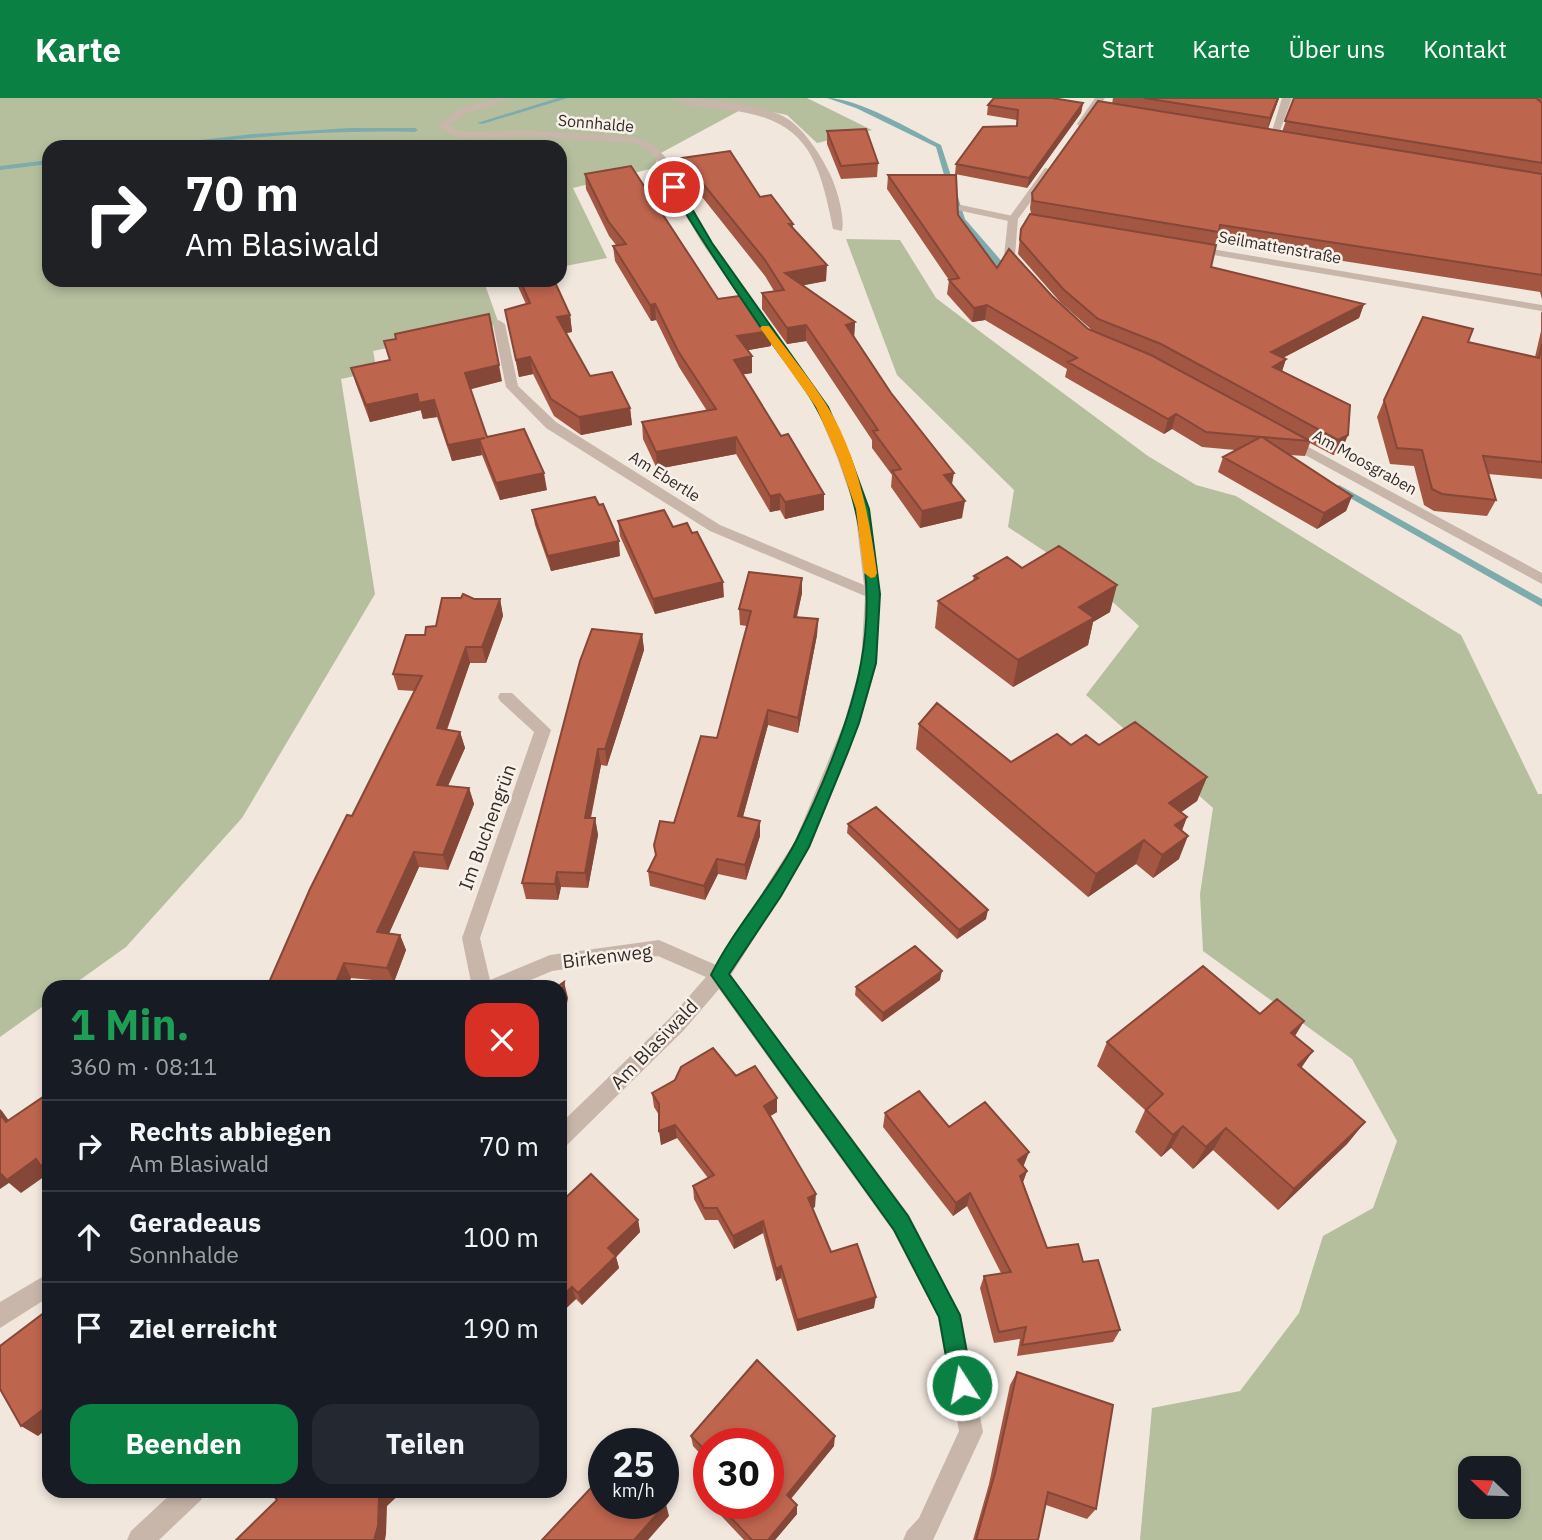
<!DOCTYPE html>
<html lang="de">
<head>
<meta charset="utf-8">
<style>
	body { margin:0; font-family:"IBM Plex Sans",sans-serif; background:#242831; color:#f1f3f6; height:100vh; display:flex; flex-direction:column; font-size:26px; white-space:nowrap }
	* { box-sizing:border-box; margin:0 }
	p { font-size:23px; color:#9ea1a6 }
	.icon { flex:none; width:38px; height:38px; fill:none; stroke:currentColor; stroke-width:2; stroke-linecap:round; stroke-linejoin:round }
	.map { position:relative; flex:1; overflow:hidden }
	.details { position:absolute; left:42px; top:882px; width:525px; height:518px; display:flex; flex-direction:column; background:#171b24; border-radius:21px; box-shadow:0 4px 10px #0003 }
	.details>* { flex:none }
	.banner { position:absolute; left:42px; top:42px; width:525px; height:147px; border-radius:21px; box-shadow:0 4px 10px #0003; background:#202124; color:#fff; overflow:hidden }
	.needle { width:46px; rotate:293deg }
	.fabs { position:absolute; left:1458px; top:1358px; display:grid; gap:14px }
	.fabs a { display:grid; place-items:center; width:63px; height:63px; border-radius:14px; background:#171b24; box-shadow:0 4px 10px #0003; font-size:35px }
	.speed { position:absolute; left:588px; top:1330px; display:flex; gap:14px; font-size:35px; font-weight:700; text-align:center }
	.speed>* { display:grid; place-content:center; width:91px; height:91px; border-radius:50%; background:#171b24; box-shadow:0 4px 10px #0003; line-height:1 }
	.speed small { font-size:18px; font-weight:400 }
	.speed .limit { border:10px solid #d22; background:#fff; color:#111 }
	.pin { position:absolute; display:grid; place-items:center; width:60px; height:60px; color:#fff; margin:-30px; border:4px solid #fff; border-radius:50%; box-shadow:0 2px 7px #0007 }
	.me { position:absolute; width:77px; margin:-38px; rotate:349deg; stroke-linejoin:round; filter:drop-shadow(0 0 5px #0008) }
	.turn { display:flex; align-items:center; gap:24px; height:147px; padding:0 28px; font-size:32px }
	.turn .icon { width:91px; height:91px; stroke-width:2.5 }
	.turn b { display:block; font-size:49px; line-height:60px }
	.round { display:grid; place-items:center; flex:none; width:74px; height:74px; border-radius:21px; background:#242831 }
	.head { display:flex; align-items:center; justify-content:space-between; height:119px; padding:0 28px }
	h1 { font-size:42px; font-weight:800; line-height:52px; color:#1e9e55 }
	.action { display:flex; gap:14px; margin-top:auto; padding:14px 28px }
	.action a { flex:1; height:80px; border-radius:21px; background:#0b8043; color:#fff; font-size:28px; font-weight:800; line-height:80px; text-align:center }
	.action a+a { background:#242831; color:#f1f3f6 }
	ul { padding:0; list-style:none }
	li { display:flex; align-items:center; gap:21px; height:91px; padding:0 28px; border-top:2px solid #363941 }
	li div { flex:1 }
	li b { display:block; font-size:26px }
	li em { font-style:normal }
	header { display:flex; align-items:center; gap:42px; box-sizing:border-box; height:98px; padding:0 35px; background:#0b8043; color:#fff }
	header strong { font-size:33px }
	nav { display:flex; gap:38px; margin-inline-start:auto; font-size:24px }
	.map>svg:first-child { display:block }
</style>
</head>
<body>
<header>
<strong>Karte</strong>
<nav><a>Start</a><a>Karte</a><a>Über uns</a><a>Kontakt</a></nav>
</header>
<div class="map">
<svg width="1542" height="1442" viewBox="0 0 1542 1442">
	<rect width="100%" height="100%" fill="#f1e7dd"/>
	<path fill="#b5bf9e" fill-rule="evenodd" d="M0,0H807L872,32L817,45L787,17L746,9L659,56L654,70L573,90L607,160L560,169V49H49V182H489L484,184L499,226L373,253L377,273L341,281L375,496L242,720L126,849L70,889H49V904L0,939Z
		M846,141L900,142L936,200L986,238L1148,358L1196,387L1236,398L1461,537L1538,696H1542V1442H1140L1152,1310L1240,1293L1299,1215L1323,1138L1373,1110L1397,1043L1352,961L1203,853L1200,796L1213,710L1086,597L1139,528L1091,484L1008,429L1014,392L897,277ZM1470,1370H1508V1409H1470Z"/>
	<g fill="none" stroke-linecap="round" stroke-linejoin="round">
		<path fill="#7eacac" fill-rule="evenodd" d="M558,0H568L482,26L477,25Z
			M827,0C859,0 911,32 941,47L965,121L1011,174V178H1005L957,122L936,49L856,10Z
			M350,30H415L418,32L415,34C334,32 253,38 172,49H154L157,47L253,36Z
			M49,62V66L0,72V68Z
			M1339,387L1542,501V509L1336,392L1334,390Z"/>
		<path fill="#c8b6aa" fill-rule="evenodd" d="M961,107L1013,118L1018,121L1013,124L957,112L956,110Z"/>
		<path fill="#c8b6aa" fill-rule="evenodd" d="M498,0H513L467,15L448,27L461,34L533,33L635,39L655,48L667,61L679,89L712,145L828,309L851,359L869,411L880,496L877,565L860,625L812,744L781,798L731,877L909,1117L961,1217L983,1334L933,1442H903L907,1433L919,1420L959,1333L938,1219L893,1133L719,891L684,932L567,1047L560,1050V1026L670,920L706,879L658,858L552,873L514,889H472L462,840L534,634L500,603L498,599L500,595H512L551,632L480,840L490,882L550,857L659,842L716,867L795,743L844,625L861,565L865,498L710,433L546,330L506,289L493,226L499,222L505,226L518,288L556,324L720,427L864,487L855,411L837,359L816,309L702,145L669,89L657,62L649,52L633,45L533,39L459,40L437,28L460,11Z
			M671,0C701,0 769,5 792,24C808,37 821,58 830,76C837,91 845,118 842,133L833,131C819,61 808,22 730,12C711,9 687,10 671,0Z
			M1095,0H1105L1085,28H1079L1077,26Z
			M1282,0H1292L1277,41L1269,43Z
			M1045,70L1054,72L1018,121L1015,157L1026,170L1016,172L1004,158L1008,121Z
			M1194,148L1542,207V213L1190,153L1189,151Z
			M1288,338L1542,475V486L1283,345L1281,342Z
			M49,1175V1199L0,1230V1204Z
			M174,1393H205L201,1402L159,1442H127L131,1433Z"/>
	</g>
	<path fill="#a35743" d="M1113,0H1279L1268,31L1282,34L1294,0H1542V201L1540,194L1216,143L1211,169L1364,206L1359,220L1283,260L1286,261L1282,273L1350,307L1342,352L1333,357L1310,345L1305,358L1290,357L1352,398L1346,413L1317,431L1218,374L1223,359L1235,352L1202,349L1172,331L1164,336L1065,279L1067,271L985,222L972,224L947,196L949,182L887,91L888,77L958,117L997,170L1052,198L1088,231L1093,233L1061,205L1018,156L1021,131L1031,116L1030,110L1032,95L1112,6Z
		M1083,5L1081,15L1027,90L955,76L956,66L1016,28L1017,22L987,17L988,7Z
		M827,33L878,65L877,79L841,81L827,46Z
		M682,60L760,99L793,126V131L826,183L802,187L855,224L854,240L952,387L962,420L920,430L891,389L892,377L872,350V342L806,243L787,246L762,211V195L774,193L765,178L683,75Z
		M585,76L718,201L771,248L748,252L752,275L743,276L824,412L785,421L780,412L770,414L736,356L657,371L643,341L642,324L707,313L679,269L656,222L651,223L615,163L613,148L616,147L609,138L586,91Z
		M515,182H554L570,217L572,234L566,235L590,278L630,310L632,327L581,337L554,318L533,276L519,279L505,212L526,206Z
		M1542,213V381L1488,376L1496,402L1487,418L1434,413L1424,407L1414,368L1390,366L1377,319L1384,302L1468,244L1535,259L1541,233V215Z
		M351,270L502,283L470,291L487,339L547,392L500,402L482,357L452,363L437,319L423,321L421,312L370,324L356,286Z
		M532,412L620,458L551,473L535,427Z
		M618,423L673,429L724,499L655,516L620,438Z
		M1022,470L1110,514L1093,524L1088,547L1013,589L935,530L938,503L973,483L974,478Z
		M802,480V495L797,519L818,521L817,537L798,635L768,627L743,719L760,738L746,782L718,776L705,802L650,788L648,773L674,725L717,640L747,528L740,527L739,511Z
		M474,501H500L503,518L486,565H470L447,632L460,634L465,650L448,688L469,690L474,706L448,772L419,769L389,835L400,837L406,852L394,884L351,880L347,889H267L415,593L398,592L393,576L425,537Z
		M642,536L644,552L607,668L601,667L591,720H595L598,737L588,790L561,789L558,802L526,801L522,785Z
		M919,626L1011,664L1071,647H1099L1207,679L1197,703L1181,714L1187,719L1182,732L1179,761L1153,780L1136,766L1088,799L916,651Z
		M848,726L986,821L957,841L847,735Z
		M940,882L882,924L855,897L856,889Z
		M1260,916L1304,923L1295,938L1302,970L1365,1024L1347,1046L1278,1112L1213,1052L1193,1071L1171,1050L1161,1059L1135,1034L1145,1012L1097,968L1107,944Z
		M736,978L777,1000V1014L770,1018L815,1109L813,1110L831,1154L874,1210L797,1233L781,1180L776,1183L763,1135L734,1151L718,1122H705L694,1101L693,1088L708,1080L677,1040L661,1047L659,1017L654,1009L652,995Z
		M885,1015L949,1029L1024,1067L1023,1068L1027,1073L1023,1084L1047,1150L1083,1164L1120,1232L1113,1244L1017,1258L1020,1241L994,1245L980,1190L984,1178L1001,1175L967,1108L953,1118L883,1029Z
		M560,1105L638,1122L640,1134L616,1159L619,1170L582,1207L576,1201L560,1216Z
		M1017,1274L1096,1411L1087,1421L1046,1407L1038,1442H973L989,1386L1010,1287Z
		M691,1338L834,1348L791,1401L797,1416L775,1442H744L711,1407V1405H768L709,1346V1365L693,1348Z"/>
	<path fill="#854737" d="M1278,0H1279L1266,35L1270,20Z
		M1083,5L1081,15L1027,90L1029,80Z
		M827,167L826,183L785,191V175Z
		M655,206L656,222L651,223L650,207Z
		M1364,206L1359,220L1267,268L1271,254Z
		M987,207L985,222L972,224L974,210Z
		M570,217L572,234L559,236L557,219Z
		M855,224L854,240L846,227Z
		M806,227V243L787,246V230Z
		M771,233V248L738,254L737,238Z
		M752,258V275L734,278V262Z
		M530,259L533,276L519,279L516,262Z
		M1286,261L1281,276L1273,269Z
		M499,267L502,283L468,292L465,275Z
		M417,296L421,312L370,324L366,307Z
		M434,302L437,319L423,321L419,305Z
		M630,310L632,327L581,337L579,319Z
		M1176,316L1172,331L1164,336L1168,321Z
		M1348,337L1342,352L1333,357L1338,342Z
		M736,339V356L657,371L656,354Z
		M485,340L479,341L482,357L452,363L448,347Z
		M544,375L547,392L500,402L496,385Z
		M954,375L951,392L944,377Z
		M780,396V412L770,414V398Z
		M824,396V412L785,421V404Z
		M1352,398L1346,413L1317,431L1324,415Z
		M965,403L962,420L920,430L922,413Z
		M619,443L620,458L551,473L548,458Z
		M802,480V495L793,534L794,519Z
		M723,484L724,499L655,516L653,501Z
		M1117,487L1110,514L1093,524L1088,547L1013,589L1018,562L1079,509Z
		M500,501L503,518L486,565L482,549Z
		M818,521L817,537L798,635V620Z
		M642,536L644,552L607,668L605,651Z
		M466,549L470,565L441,647L437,630Z
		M768,612V627L739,733L738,718Z
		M460,634L465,650L441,703L437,687Z
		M598,651L601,667L587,736L585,720Z
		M1207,679L1197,703L1160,729L1169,705Z
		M469,690L474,706L448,772L443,757Z
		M1187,719L1178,743L1175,727Z
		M595,720L598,737L588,790L585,775Z
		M760,723V738L746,782L745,767Z
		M1188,738L1179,761L1153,780L1162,757Z
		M1144,742L1136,766L1088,799L1096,776Z
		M414,754L419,769L383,849L377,834Z
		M717,761L718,776L705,802L704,788Z
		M557,774L561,789L558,802L555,786Z
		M988,812L986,821L957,841L959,832Z
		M400,837L406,852L394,884L387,870Z
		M344,865L351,880L347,889H334Z
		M942,873L940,882L882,924L883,915Z
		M564,884L568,900L560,942V904Z
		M1304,923L1289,947L1291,935Z
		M1313,953L1297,976L1298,967Z
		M777,1000V1014L764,1022V1008Z
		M0,1011L2,1013L20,1038L6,1024L0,1016Z
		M1365,1024L1347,1046L1278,1112L1294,1091Z
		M675,1027L677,1040L661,1047L659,1033Z
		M1183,1028L1171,1050L1161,1059L1173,1037Z
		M1226,1030L1213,1052L1193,1071L1206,1049Z
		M1029,1054L1024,1067L1013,1076L1018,1062Z
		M36,1061H49V1076H48L21,1095L9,1085L0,1091V1074Z
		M1027,1073L1022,1087L1020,1078Z
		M970,1095L967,1108L953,1118L956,1105Z
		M816,1096L815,1109L808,1112V1100Z
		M638,1122L640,1134L616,1159L619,1170L582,1207L578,1195L608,1150Z
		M763,1123V1135L734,1151L733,1138Z
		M781,1168V1180L776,1183V1171Z
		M572,1189L576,1201L560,1216V1200Z
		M876,1199L874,1210L797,1233V1222Z
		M49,1307V1329L38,1338L21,1328Z
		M835,1338L834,1348L786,1406L787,1397Z
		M385,1393H403L387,1408L386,1436L385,1442H374L379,1399Z
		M666,1406L669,1418L648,1442H634Z
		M797,1407V1416L775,1442H768Z"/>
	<path fill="#be654e" stroke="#854737" stroke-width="2" d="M994,0H1052L1083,5L1029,80L956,66L983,29L1017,28L1018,12L988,7Z
		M1144,0H1278L1270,20Z
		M1294,0H1536L1542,5V65L1285,23Z
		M1098,3L1542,76V177L1220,127L1219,134L1033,103L1032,95Z
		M866,31L878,65L841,68L827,33Z
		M730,53L760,99L771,97L793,126H789L827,167L785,175L855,224L846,227L891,295L954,375L944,377L965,403L922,413L892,373L901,371L873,333L878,332L806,227L787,230L762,195L784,192L765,162L682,60Z
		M631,68L718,201L746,197L771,233L737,238L752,258L734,262L781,338L788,336L824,396L785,404L780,396L770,398L736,339L656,354L642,324L716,311L678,253L655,206L650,207L613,148L626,146L608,123L585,76Z
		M888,77H956L958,117L997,170L1009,151L1052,198L1088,231L1151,257L1310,343L1262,339L1352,398L1324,415L1223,359L1261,339L1206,334L1176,316L1168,321L1068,264L1077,260L987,207L974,210L949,182L959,180Z
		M1030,116L1216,147L1211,169L1364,206L1271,254L1286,261L1273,269L1350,307L1348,337L1338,342L1161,246L1098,221L1063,191L1020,142L1021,131Z
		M520,182H554L570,217L557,219L590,278L612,274L630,310L579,319L551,301L530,259L516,262L505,212L530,205Z
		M489,216L499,267L465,275L487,339L524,331L544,375L496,385L479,341L485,340L448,347L434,302L419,305L417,296L366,307L351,270L390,262L384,243L396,241L395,236Z
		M1423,219L1473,231L1468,244L1539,260L1542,246V364L1483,358L1496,402L1442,396L1432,391L1422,352L1397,350L1384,302Z
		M595,399L599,407L603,406L619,443L548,458L532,412Z
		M664,412L673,429L687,425L692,435L697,434L723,484L653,501L618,423Z
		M1059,448L1117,487L1079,509L1094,520L1018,562L938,503L978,480L974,478L1007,459L1022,470Z
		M749,474L802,480L794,519L818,521L798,620L768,612L738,718L760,723L745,767L717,761L704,788L648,773L656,757L654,747L660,723L674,725L701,638L717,640L751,513L739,511Z
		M463,496L474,501H500L482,549H466L437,630L460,634L437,687L469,690L443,757L414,754L377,834L400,837L387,870L344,865L334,889H267L310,791L347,717L352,718L422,578L393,576L406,537H425L426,529L436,528L442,500H461Z
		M592,531L642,536L605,651H598L585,720H595L585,775L557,774L555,786L522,785L580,563Z
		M937,605L1011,664L1057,636L1071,647L1086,637L1099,647L1135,624L1207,679L1169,705L1187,719L1175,727L1188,738L1162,757L1144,742L1096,776L919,626Z
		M876,709L988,812L959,832L848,726Z
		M915,848L942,873L883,915L856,889Z
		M1203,868L1260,916L1277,901L1304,923L1291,935L1313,953L1298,967L1365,1024L1294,1091L1226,1030L1206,1049L1183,1028L1173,1037L1146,1012L1163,996L1107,944Z
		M564,884L560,904V889H557Z
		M713,950L736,978L755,968L777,1000L764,1008L816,1096L808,1100L831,1154L857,1146L876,1199L797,1222L781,1168L776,1171L763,1123L733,1138L717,1110H704L693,1088L714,1077L675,1027L659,1033V1006L652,995L675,982L681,969Z
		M919,993L949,1029L985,1004L1029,1054L1018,1062L1027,1073L1020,1078L1047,1150L1078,1146L1083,1164L1098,1162L1120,1232L1022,1247L1026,1229L999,1234L984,1178L1011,1174L970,1095L956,1105L885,1015Z
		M49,995V1061L41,1068L36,1061L7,1082L0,1075V1016L6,1024Z
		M591,1076L638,1122L608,1150L616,1158L578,1195L572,1189L560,1200V1105Z
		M49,1211V1307L21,1328L0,1291V1248Z
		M757,1262L835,1338L787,1397L797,1407L768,1442H752L717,1405H768V1346H709V1356L691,1338Z
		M1017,1274L1113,1307L1096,1411L1048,1394L1038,1442H976L995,1375Z
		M604,1376V1405H663V1404L666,1406L634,1442H542Z
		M270,1393H385L379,1399L378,1428L374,1442H236L277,1402Z"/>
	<path fill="#0b8043" stroke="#07532c" stroke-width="2" d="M671,87H678L712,145L828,309L850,359L869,411L880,496L876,565L859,625L848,654L809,749L781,798L729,876L908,1118L960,1217L973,1287L970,1295L962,1298L955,1295L951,1287L939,1219L894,1132L711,877C734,830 772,790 796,743C821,692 851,621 861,565C877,481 857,383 816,309C803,285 784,262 768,240C734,190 700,141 670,89Z"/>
	<path fill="#f59e0b" d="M762,228H769C788,254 809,279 826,306C858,357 869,418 877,475L875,479L871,480L864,475L856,411L838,359L816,309L760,230Z"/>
	<g text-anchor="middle" stroke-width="5" stroke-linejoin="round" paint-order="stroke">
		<g font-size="16" fill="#362c29" stroke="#f8f1e9">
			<text transform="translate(596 25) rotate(5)" y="6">Sonnhalde</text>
			<text transform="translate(1280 149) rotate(10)" y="6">Seilmattenstraße</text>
			<text transform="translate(1365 364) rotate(29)" y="6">Am Moosgraben</text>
			<text transform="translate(665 378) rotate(32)" y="6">Am Ebertle</text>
		</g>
		<g font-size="19" fill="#362c29" stroke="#f8f1e9">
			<text transform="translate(487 729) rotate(-70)" y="7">Im Buchengrün</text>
			<text transform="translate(607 858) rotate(-7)" y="7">Birkenweg</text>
			<text transform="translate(654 946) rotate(-46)" y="7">Am Blasiwald</text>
		</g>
	</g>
</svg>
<div class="fabs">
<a><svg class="needle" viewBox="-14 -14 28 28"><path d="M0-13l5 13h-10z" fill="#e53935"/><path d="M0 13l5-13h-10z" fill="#9ea1a6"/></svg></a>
</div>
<div class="speed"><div>25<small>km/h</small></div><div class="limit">30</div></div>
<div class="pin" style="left:674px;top:89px;background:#d93025"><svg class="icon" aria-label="arrive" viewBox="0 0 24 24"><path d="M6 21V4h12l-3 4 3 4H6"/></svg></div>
<svg class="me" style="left:962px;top:1287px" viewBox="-20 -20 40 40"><circle r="17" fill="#0b8043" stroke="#fff" stroke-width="3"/><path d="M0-11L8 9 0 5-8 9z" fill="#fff"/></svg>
<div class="banner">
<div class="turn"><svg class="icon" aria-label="right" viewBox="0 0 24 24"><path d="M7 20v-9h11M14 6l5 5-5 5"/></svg><div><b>70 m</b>Am Blasiwald</div></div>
</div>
<section class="details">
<div class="head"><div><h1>1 Min.</h1><p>360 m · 08:11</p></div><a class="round" style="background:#d93025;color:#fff"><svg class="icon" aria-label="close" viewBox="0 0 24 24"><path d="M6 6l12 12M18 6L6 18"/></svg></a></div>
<ul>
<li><svg class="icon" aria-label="right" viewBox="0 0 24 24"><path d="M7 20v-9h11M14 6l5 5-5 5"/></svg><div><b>Rechts abbiegen</b><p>Am Blasiwald</p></div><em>70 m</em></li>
<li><svg class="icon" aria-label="ahead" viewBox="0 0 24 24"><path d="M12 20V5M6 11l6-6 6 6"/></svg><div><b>Geradeaus</b><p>Sonnhalde</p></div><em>100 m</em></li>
<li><svg class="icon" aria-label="arrive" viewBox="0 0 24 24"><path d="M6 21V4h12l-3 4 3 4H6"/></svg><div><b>Ziel erreicht</b></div><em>190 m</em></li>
</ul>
<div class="action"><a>Beenden</a><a>Teilen</a></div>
</section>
</div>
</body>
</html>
